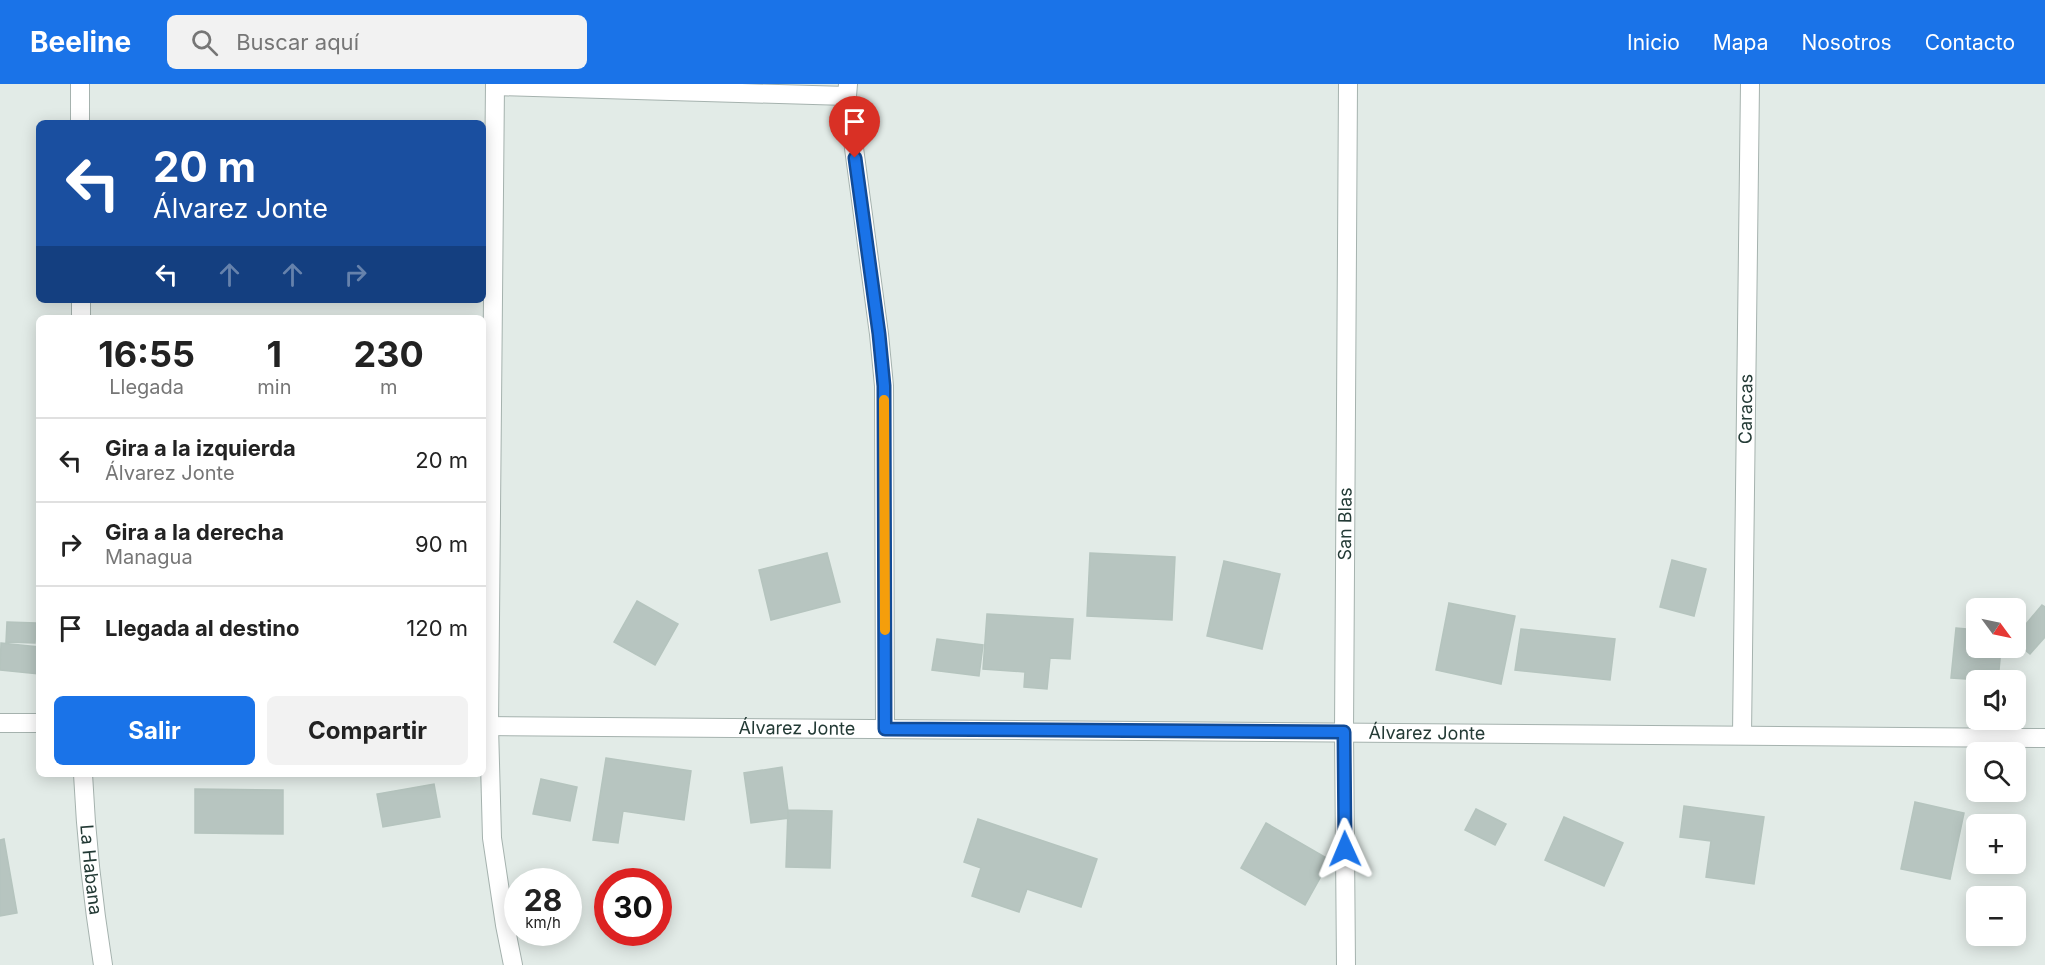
<!DOCTYPE html>
<html lang="es">
<head>
<meta charset="utf-8">
<style>
	body { margin:0; font-family:Inter,sans-serif; background:#f2f2f2; color:#222; height:100vh; display:flex; flex-direction:column; font-size:22px; white-space:nowrap }
	* { box-sizing:border-box; margin:0 }
	p { font-size:20px; color:#767676 }
	.icon { flex:none; width:33px; height:33px; fill:none; stroke:currentColor; stroke-width:2; stroke-linecap:round; stroke-linejoin:round }
	.map { position:relative; flex:1; overflow:hidden }
	.panel { position:absolute; left:36px; top:231px; width:450px; height:462px; display:flex; flex-direction:column; background:#fff; border-radius:9px; box-shadow:0 3px 15px #0003 }
	.panel>* { flex:none }
	.guide { position:absolute; left:36px; top:36px; width:450px; height:183px; border-radius:9px; box-shadow:0 3px 15px #0003; background:#1a4fa0; color:#fff; overflow:hidden }
	.needle { width:39px; rotate:123deg }
	.tools { position:absolute; left:1966px; top:514px; display:grid; gap:12px }
	.tools a { display:grid; place-items:center; width:60px; height:60px; border-radius:9px; background:#fff; box-shadow:0 3px 15px #0003; font-size:30px }
	.speed { position:absolute; left:504px; top:784px; display:flex; gap:12px; font-size:30px; font-weight:700; text-align:center }
	.speed>* { display:grid; place-content:center; width:78px; height:78px; border-radius:50%; background:#fff; box-shadow:0 3px 15px #0003; line-height:1 }
	.speed small { font-size:15px; font-weight:400 }
	.speed .limit { border:9px solid #d22; background:#fff; color:#111 }
	.pin { position:absolute; display:grid; place-items:center; width:51px; height:51px; color:#fff; margin:-62px -26px; border-radius:50% 50% 50% 0; rotate:-45deg; box-shadow:0 0 6px #0007 }
	.pin .icon { rotate:45deg }
	.me { position:absolute; width:66px; margin:-33px; rotate:359deg; stroke-linejoin:round; filter:drop-shadow(0 0 4px #0008) }
	.turn { display:flex; align-items:center; gap:21px; height:126px; padding:0 18px; font-size:27px }
	.turn .icon { width:78px; height:78px; stroke-width:2.5 }
	.turn b { display:block; font-size:42px; line-height:51px }
	.lanes { display:flex; align-items:center; height:57px; padding:0 18px; background:#0003; justify-content:center; gap:30px; direction:ltr }
	.lanes .off { opacity:.35 }
	.eta { display:flex; justify-content:space-evenly; align-items:center; height:102px; text-align:center }
	.eta b { font-size:36px; font-weight:700; line-height:42px }
	.primary-button { display:flex; gap:12px; margin-top:auto; padding:12px 18px }
	.primary-button a { flex:1; height:69px; border-radius:9px; background:#1a73e8; color:#fff; font-size:24px; font-weight:700; line-height:69px; text-align:center }
	.primary-button a+a { background:#f2f2f2; color:#222 }
	ul { padding:0; list-style:none }
	li { display:flex; align-items:center; gap:18px; height:84px; padding:0 18px; border-top:2px solid #e0e0e0 }
	li div { flex:1 }
	li b { display:block; font-size:22px }
	li em { font-style:normal }
	header { display:flex; align-items:center; gap:36px; box-sizing:border-box; height:84px; padding:0 30px; background:#1a73e8; color:#fff }
	header strong { font-size:28px }
	nav { display:flex; gap:33px; margin-inline-start:auto; font-size:21px }
	.search { width:420px; height:54px; background:#f2f2f2; display:flex; align-items:center; gap:15px; box-sizing:border-box; padding:0 21px; border-radius:9px; color:#767676; font-size:22px }
	.map>svg:first-child { display:block }
</style>
</head>
<body>
<header>
<strong>Beeline</strong>
<div class="search"><svg class="icon" aria-label="search" viewBox="0 0 24 24"><circle cx="10" cy="10" r="6"/><path d="M15 15l6 6"/></svg>Buscar aquí</div>
<nav><a>Inicio</a><a>Mapa</a><a>Nosotros</a><a>Contacto</a></nav>
</header>
<div class="map">
<svg width="2045" height="881" viewBox="0 0 2045 881">
	<rect width="100%" height="100%" fill="#e2ebe7"/>
	<path fill="#b7c5c0" stroke="#b5c4be" stroke-width="1.5" d="M827,469L840,518L771,536L759,486Z
		M1090,469L1175,473L1172,536L1087,532Z
		M1672,476L1706,485L1694,532L1660,523Z
		M1224,477L1280,490L1262,565L1207,552Z
		M637,517L678,540L655,581L614,558Z
		M1449,519L1515,532L1501,600L1436,586Z
		M2042,521L2045,523V553L2030,570L2016,559V552Z
		M987,530L1073,535L1070,575L1050,574L1047,605L1024,603L1025,588L983,585Z
		M7,538L36,539L35,559L6,558Z
		M1956,544L1977,546V564H2001L1998,597L1951,594Z
		M1521,545L1615,555L1610,596L1515,586Z
		M937,555L983,561L979,592L932,586Z
		M1,559L39,563V590L0,586Z
		M606,674L691,687L684,736L623,727L618,759L593,756Z
		M782,683L789,734L751,739L744,689Z
		M541,695L577,703L570,737L533,730Z
		M434,700L440,733L383,743L377,710Z
		M195,705L283,706V750L195,749Z
		M1915,718L1964,729L1950,795L1901,785Z
		M1684,722L1764,733L1754,800L1706,793L1711,757L1680,753Z
		M1476,725L1506,740L1495,761L1465,746Z
		M788,726L832,727L830,784L786,783Z
		M1564,733L1623,759L1604,802L1545,776Z
		M978,735L1097,775L1081,823L1027,805L1019,828L972,812L981,784L964,778Z
		M1266,739L1330,776L1305,821L1241,784Z
		M4,755L17,829L0,832V756Z"/>
	<g fill="none" stroke-linecap="round" stroke-linejoin="round">
		<defs>
			<g id="minor">
				<path d="M80,0V39"/>
				<path d="M495,0L489,642L492,754L505,841L513,881"/>
				<path d="M848,0L847,12L879,250L884,302L885,645"/>
				<path d="M495,2L847,12"/>
				<path d="M81,216V234"/>
				<path d="M0,639H39"/>
				<path id="s1" d="M483,642L2045,654"/>
				<path id="s2" d="M1742,651L1750,0"/>
				<path id="s3" d="M83,690C86,754 93,818 103,881"/>
				<path id="s4" d="M1346,881L1344,648L1348,0"/>
			</g>
		</defs>
		<use href="#minor" stroke="#a5b2ae" stroke-width="20"/>
		<use href="#minor" stroke="#fff" stroke-width="18"/>
	</g>
	<g fill="none" stroke-linecap="round" stroke-linejoin="round">
		<defs>
			<path id="route" d="M855,74L879,250L884,302L885,645L1344,648L1345,765"/>
		</defs>
		<use href="#route" stroke="#114b97" stroke-width="15"/>
		<use href="#route" stroke="#1a73e8" stroke-width="10"/>
		<path stroke="#f59e0b" stroke-width="10" d="M884,316L885,546"/>
	</g>
	<g text-anchor="middle" stroke-width="6" stroke-linejoin="round" paint-order="stroke">
		<g font-size="18" fill="#233a35" stroke="#f2f8f5">
			<text dy="6" stroke="none"><textPath href="#s2" startOffset="326">Caracas</textPath></text>
			<text dy="6" stroke="none"><textPath href="#s4" startOffset="441">San Blas</textPath></text>
			<text dy="6" stroke="none"><textPath href="#s1" startOffset="314">Álvarez Jonte</textPath></text>
			<text dy="6" stroke="none"><textPath href="#s1" startOffset="944">Álvarez Jonte</textPath></text>
			<text dy="6" stroke="none"><textPath href="#s3" startOffset="96">La Habana</textPath></text>
		</g>
	</g>
</svg>
<div class="tools">
<a><svg class="needle" viewBox="-14 -14 28 28"><path d="M0-13l5 13h-10z" fill="#e53935"/><path d="M0 13l5-13h-10z" fill="#767676"/></svg></a>
<a><svg class="icon" aria-label="sound" viewBox="0 0 24 24"><path d="M4 9h4l5-4v14l-5-4H4zM17 9q2 3 0 6"/></svg></a>
<a><svg class="icon" aria-label="search" viewBox="0 0 24 24"><circle cx="10" cy="10" r="6"/><path d="M15 15l6 6"/></svg></a>
<a>+</a>
<a>−</a>
</div>
<div class="speed"><div>28<small>km/h</small></div><div class="limit">30</div></div>
<div class="pin" style="left:855px;top:74px;background:#d93025"><svg class="icon" aria-label="arrive" viewBox="0 0 24 24"><path d="M6 21V4h12l-3 4 3 4H6"/></svg></div>
<svg class="me" style="left:1345px;top:765px" viewBox="-20 -20 40 40"><path d="M0-17L14 15 0 8-14 15z" fill="#1a73e8" stroke="#fff" stroke-width="4"/></svg>
<div class="guide">
<div class="turn"><svg class="icon" aria-label="left" viewBox="0 0 24 24"><path d="M17 20v-9H6M10 6l-5 5 5 5"/></svg><div><b>20 m</b>Álvarez Jonte</div></div>
<div class="lanes"><svg class="icon" aria-label="left" viewBox="0 0 24 24"><path d="M17 20v-9H6M10 6l-5 5 5 5"/></svg><svg class="icon off" aria-label="ahead" viewBox="0 0 24 24"><path d="M12 20V5M6 11l6-6 6 6"/></svg><svg class="icon off" aria-label="ahead" viewBox="0 0 24 24"><path d="M12 20V5M6 11l6-6 6 6"/></svg><svg class="icon off" aria-label="right" viewBox="0 0 24 24"><path d="M7 20v-9h11M14 6l5 5-5 5"/></svg></div>
</div>
<section class="panel">
<div class="eta">
<div><b>16:55</b><p>Llegada</p></div>
<div><b>1</b><p>min</p></div>
<div><b>230</b><p>m</p></div>
</div>
<ul>
<li><svg class="icon" aria-label="left" viewBox="0 0 24 24"><path d="M17 20v-9H6M10 6l-5 5 5 5"/></svg><div><b>Gira a la izquierda</b><p>Álvarez Jonte</p></div><em>20 m</em></li>
<li><svg class="icon" aria-label="right" viewBox="0 0 24 24"><path d="M7 20v-9h11M14 6l5 5-5 5"/></svg><div><b>Gira a la derecha</b><p>Managua</p></div><em>90 m</em></li>
<li><svg class="icon" aria-label="arrive" viewBox="0 0 24 24"><path d="M6 21V4h12l-3 4 3 4H6"/></svg><div><b>Llegada al destino</b></div><em>120 m</em></li>
</ul>
<div class="primary-button"><a>Salir</a><a>Compartir</a></div>
</section>
</div>
</body>
</html>
